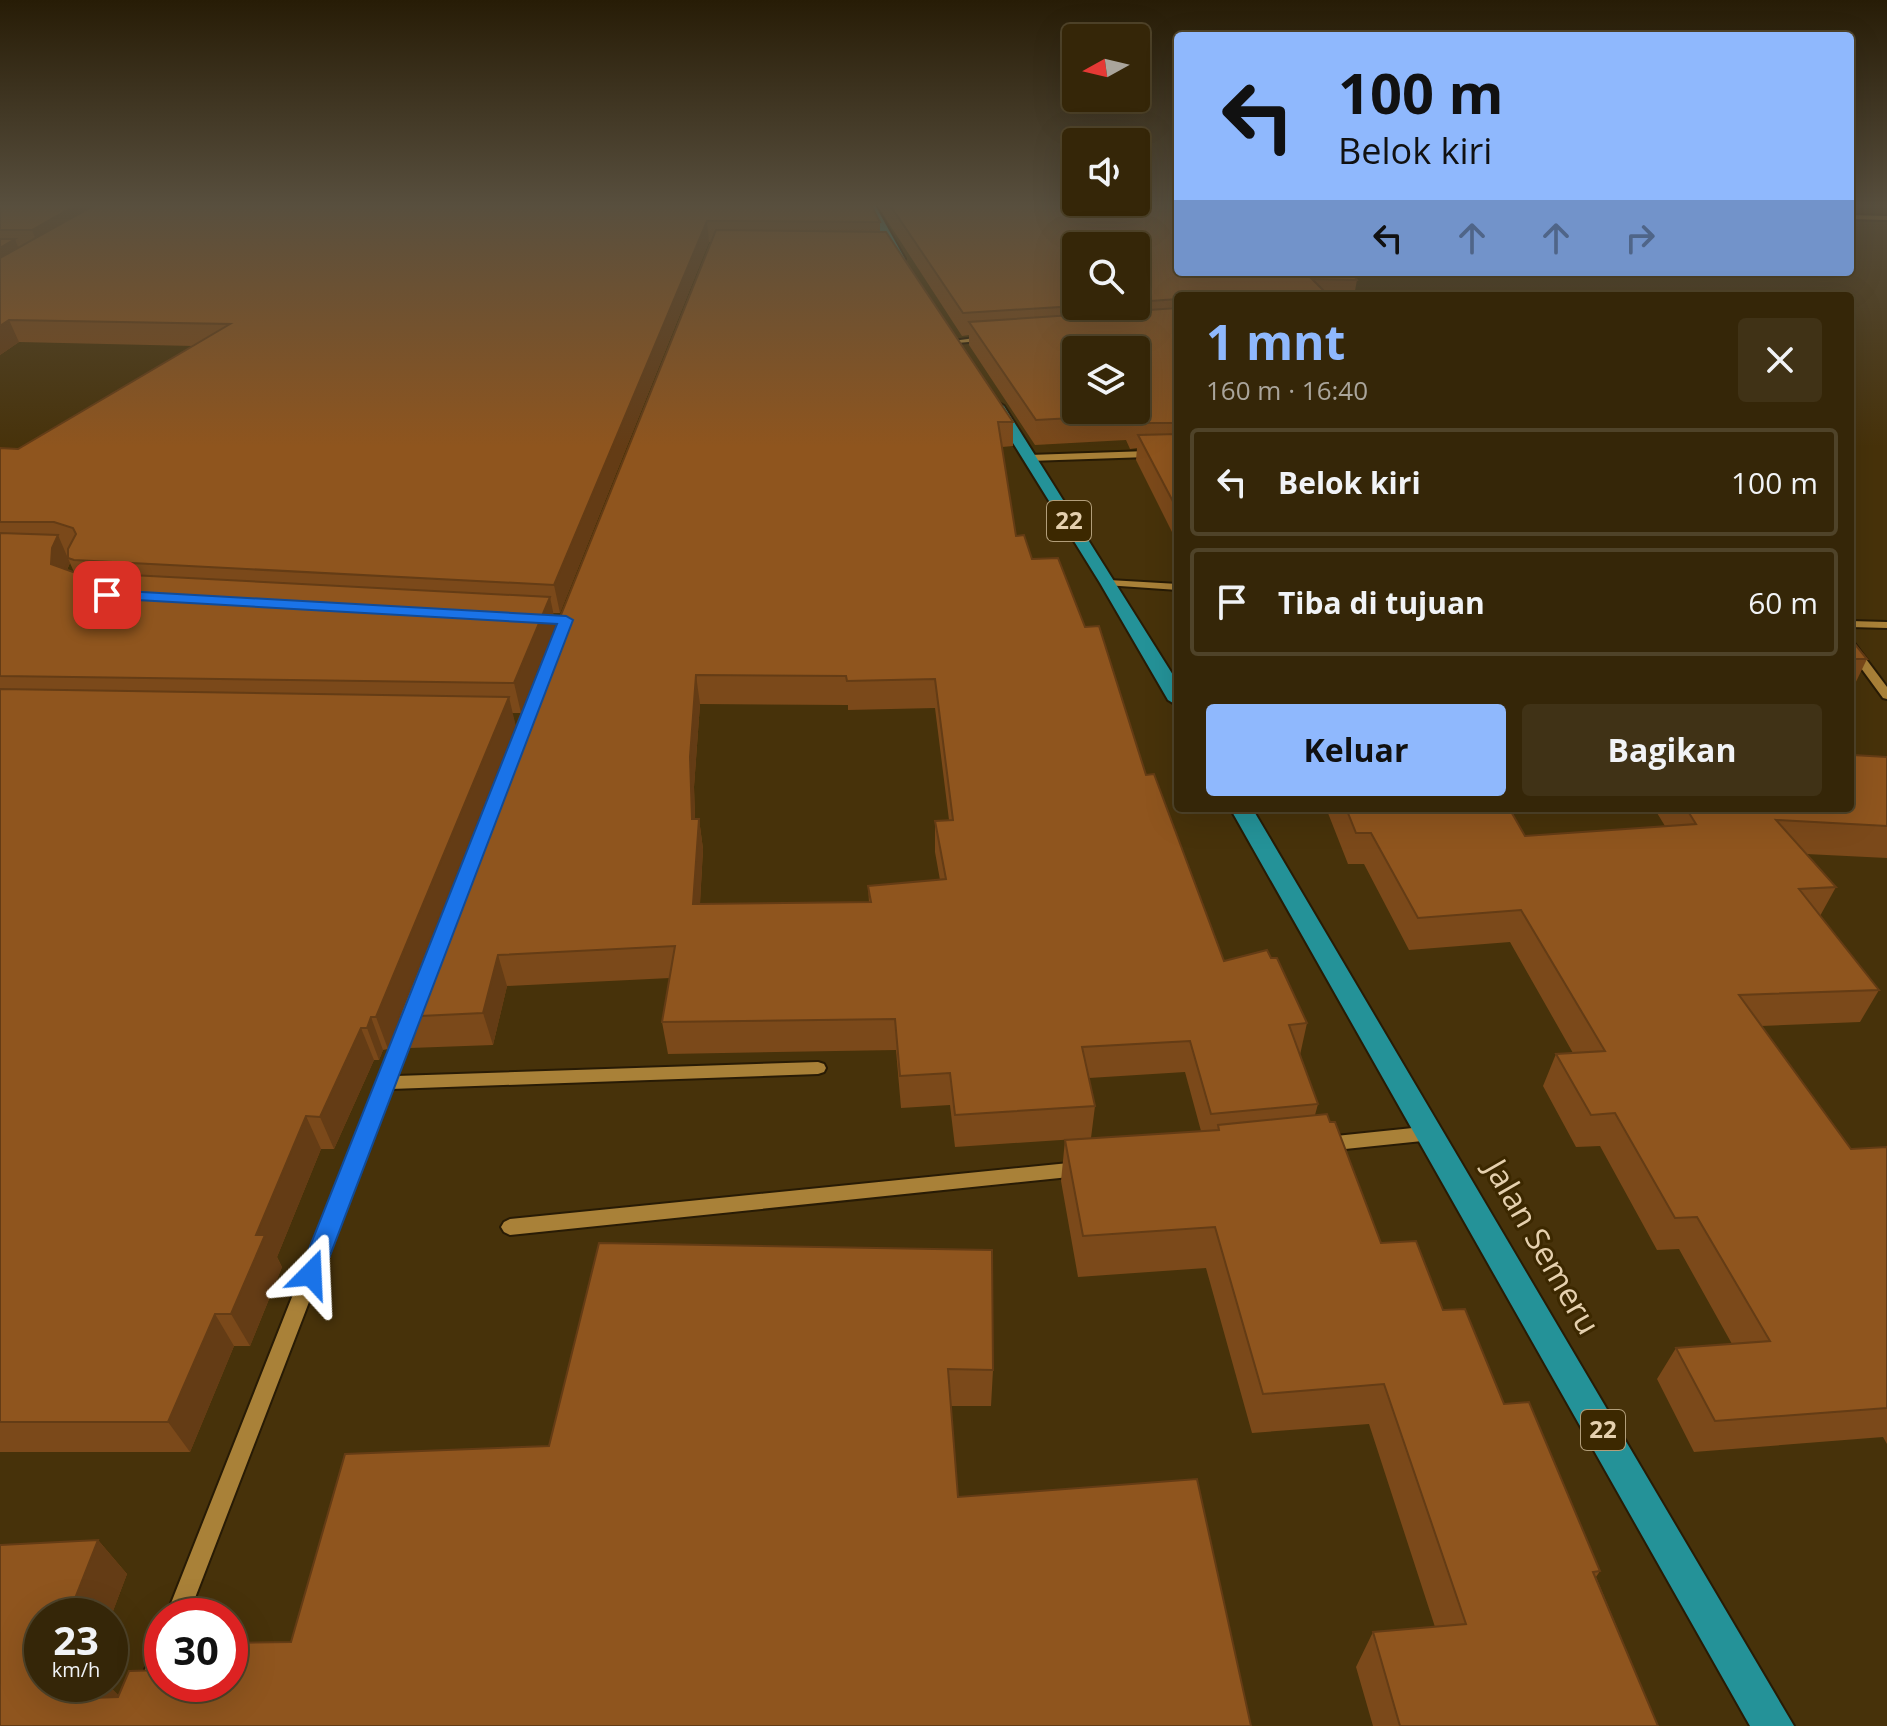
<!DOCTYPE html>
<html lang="id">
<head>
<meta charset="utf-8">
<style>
	body { margin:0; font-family:"Open Sans",sans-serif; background:#403216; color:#f1f3f6; height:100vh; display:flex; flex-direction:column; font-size:30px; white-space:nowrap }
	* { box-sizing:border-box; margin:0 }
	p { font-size:26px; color:#aaa59c }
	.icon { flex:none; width:44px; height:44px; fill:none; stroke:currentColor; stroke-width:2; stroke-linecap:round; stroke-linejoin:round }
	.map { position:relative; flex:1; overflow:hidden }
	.sheet { position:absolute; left:1174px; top:292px; width:680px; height:520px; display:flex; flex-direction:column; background:#352608; border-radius:8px; box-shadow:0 8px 32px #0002,0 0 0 2px #4f4329 }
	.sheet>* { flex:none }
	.banner { position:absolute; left:1174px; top:32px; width:680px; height:244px; border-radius:8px; box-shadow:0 8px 32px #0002,0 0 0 2px #4f4329; background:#8fb8fd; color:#111; overflow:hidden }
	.needle { width:52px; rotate:262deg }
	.fabs { position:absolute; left:1062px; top:24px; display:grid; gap:16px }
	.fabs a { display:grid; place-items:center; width:88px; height:88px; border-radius:8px; background:#352608; box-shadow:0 8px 32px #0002,0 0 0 2px #4f4329; font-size:40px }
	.speed { position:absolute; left:24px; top:1598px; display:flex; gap:16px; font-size:40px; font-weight:700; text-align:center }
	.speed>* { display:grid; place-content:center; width:104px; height:104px; border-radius:50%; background:#352608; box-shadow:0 8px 32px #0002,0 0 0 2px #4f4329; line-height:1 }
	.speed small { font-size:20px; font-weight:400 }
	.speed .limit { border:12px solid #d22; background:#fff; color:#111 }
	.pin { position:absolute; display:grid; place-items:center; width:68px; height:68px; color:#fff; margin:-34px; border-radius:16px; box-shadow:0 4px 12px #0006 }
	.me { position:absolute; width:88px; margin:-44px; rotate:21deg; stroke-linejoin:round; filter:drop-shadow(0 0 6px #0008) }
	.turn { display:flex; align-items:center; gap:28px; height:168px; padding:0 32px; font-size:36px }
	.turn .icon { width:104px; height:104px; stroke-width:2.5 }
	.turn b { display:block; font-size:56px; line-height:68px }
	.lanes { display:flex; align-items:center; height:76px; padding:0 32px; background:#0003; justify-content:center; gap:40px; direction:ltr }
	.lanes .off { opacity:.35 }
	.round { display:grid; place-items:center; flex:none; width:84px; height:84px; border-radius:8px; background:#403216 }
	.overview { display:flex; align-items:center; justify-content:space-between; height:136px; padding:0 32px }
	h1 { font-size:48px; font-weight:700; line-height:60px; color:#8fb8fd }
	.cta { display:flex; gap:16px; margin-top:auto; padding:16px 32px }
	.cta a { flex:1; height:92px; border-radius:8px; background:#8fb8fd; color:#111; font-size:32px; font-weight:700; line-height:92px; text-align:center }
	.cta a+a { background:#403216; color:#f1f3f6 }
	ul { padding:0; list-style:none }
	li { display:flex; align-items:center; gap:24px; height:108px; margin:0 16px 12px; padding:0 16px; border:4px solid #4f4329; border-radius:8px }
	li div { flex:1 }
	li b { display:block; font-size:30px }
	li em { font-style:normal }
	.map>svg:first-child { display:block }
</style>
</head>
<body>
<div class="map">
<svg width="1887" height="1726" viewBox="0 0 1887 1726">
	<rect width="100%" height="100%" fill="#47320a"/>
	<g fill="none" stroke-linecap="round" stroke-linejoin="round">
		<defs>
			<path id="minor" d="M1850,215L1887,216V220L1850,219Z
				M989,336L993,338L992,340L957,343L953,341Z
				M1178,450V456L1029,461L1024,458L1029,455Z
				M1109,580L1178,584V590L1105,585V581Z
				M1850,621L1887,622V628L1850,627Z
				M1850,642L1854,643L1887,687V699L1883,698L1850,653Z
				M411,1010L417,1012L419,1016L396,1076L818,1062L824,1064L826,1068L824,1072L818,1074L391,1089L188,1616H166L403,1016L405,1012Z
				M1432,1126L1438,1128L1441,1133L1438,1138L1432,1140L1326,1151L1320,1149L1317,1144L1320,1139L1326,1137Z
				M1079,1162L1085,1164L1088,1169L1085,1174L1079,1176L510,1235L504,1232L501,1227L504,1222L510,1219Z
				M162,1643L163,1684L159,1693L151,1697L143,1693L139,1685L154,1647Z"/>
			<path id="highway" d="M864,205H875L905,259L903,261H895Z
				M997,402L1004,406L1178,683V706L1168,700L1100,583L990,406Z
				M1230,808H1252L1794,1726H1750Z"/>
		</defs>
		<use href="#minor" stroke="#281b05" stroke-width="4"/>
		<use href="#highway" stroke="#281b05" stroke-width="4"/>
		<use href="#minor" fill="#a98138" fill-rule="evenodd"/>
		<use href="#highway" fill="#249298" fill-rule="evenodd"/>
	</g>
	<path fill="#7b491a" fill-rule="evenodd" d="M0,205L880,222V232L1013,422V446L1002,447L1016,536L1032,559L1085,627L1224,961L1307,1023L1300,1055L1318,1104L1315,1115L1381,1243L1443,1310L1504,1404L1600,1571L1596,1577L1658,1726H1373L1356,1667L1373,1632L1435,1627L1369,1424L1252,1433L1206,1268L1078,1277L1061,1181L1065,1140L1201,1131L1185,1072L1089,1078L1095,1106L1091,1138L955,1147L950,1105L901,1108L896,1050L668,1054L662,1022L670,978L507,986L493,1045L410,1048L400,1019L388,1049L383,1050L379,1060H374L334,1149H321L277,1257L282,1267L250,1346H234L190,1452H0V448L18,449L193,346L19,342L0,355ZM709,242H712L516,727L512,713H521L556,626L553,613H560ZM70,563L74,572L67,570ZM700,704L848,705V710L935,708L949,820L935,821V852L940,880L868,886L869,902L700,904L703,849L699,819H695L694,787Z
		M877,205H1178L1357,280L1354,296H1178V544L1136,460L1137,448L1130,449L1126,440L1035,445L969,345V335L962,336ZM1136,246V306H1076Z
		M1850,638L1867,659L1853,688H1850Z
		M1853,755L1887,757V858L1806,854L1836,887L1820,916L1879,990L1860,1022L1761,1026L1851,1149L1887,1147V1444L1883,1437L1694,1452L1657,1379L1676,1348L1732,1344L1679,1249L1657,1250L1600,1146L1576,1147L1543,1086L1556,1054L1573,1053L1510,942L1409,950L1364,864H1348L1326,808H1509L1525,836L1665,826L1654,808H1850Z
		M599,1243L993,1370L991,1406H951L958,1497L0,1726L98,1540L127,1574L110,1619V1616L42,1684H107L119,1696L162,1684L291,1642L549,1446Z"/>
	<path fill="#643c15" d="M76,205H111L40,250L32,230Z
		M707,221L709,242L560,613L554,585Z
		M15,239L23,260L0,274V248Z
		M9,320L19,342L0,355V326Z
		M58,535L70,563L64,576L51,564L52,548Z
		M550,597L556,626L521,713L514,683Z
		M696,675L700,704L694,787L696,850L692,819L690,757Z
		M509,697L516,727L399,1017L400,1019L388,1049L376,1017Z
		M699,819L703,849L698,936L693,904Z
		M498,955L507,986L493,1045L483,1013Z
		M371,1017L383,1050L379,1060L367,1028Z
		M361,1028L374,1060L334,1149L320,1117Z
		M306,1116L321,1149L277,1257L282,1267L250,1346L231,1314L256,1235Z
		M215,1314L234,1346L190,1452L168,1422Z
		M98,1540L127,1574L110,1619V1616H68Z
		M93,1684H107L128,1705L91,1698L89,1694Z"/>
	<path fill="#8f551e" stroke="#643c15" stroke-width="2" fill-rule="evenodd" d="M0,205H76L32,230H0Z
		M95,205H871L880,222L707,221L554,585L74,560L68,558V549L76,534L73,528L54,522H0V448L18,449L230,324L9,320L0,326V258Z
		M890,205H1178V272H1352L1357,280L1312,279L1329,296H1178V299L1136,302V246H1076V306L963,313Z
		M716,230L886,232L1013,422H998L1016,536L1024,535L1032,559L1058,558L1085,627L1099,626L1146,775L1154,774L1224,961L1267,950L1271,958H1277L1307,1023L1289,1025L1318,1104L1211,1114L1190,1041L1082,1047L1095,1106L955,1115L950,1073L900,1076L895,1019L662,1022L675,946L498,955L483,1013L399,1017ZM696,675L846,676L847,681L935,679L953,820L935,821L946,879L868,886L871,902L693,904L699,819H692L690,757Z
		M0,239H15L0,248Z
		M1178,308V423H1132L1128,415L1036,420L969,322ZM1076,350H1136V410H1076Z
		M1178,434V511L1138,435Z
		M0,533L58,535L52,548L51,564L73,572L550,597L514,683L0,676Z
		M1850,638L1867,659H1850Z
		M0,689L509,697L376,1017H371L367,1028H361L320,1117L306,1116L256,1235H265L231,1314H215L168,1422H0Z
		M1850,751L1853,755L1887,757V826L1776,820L1836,887L1799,889L1879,990L1739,995L1851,1149L1887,1147V1408L1715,1421L1676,1348L1770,1341L1697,1217L1675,1218L1615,1113L1591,1115L1556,1054L1605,1051L1521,910L1418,918L1371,833H1356L1346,808H1509L1525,836L1696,824L1686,808H1850Z
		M1327,1114L1330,1122H1335L1381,1243L1416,1241L1443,1310L1465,1309L1504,1404L1529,1402L1600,1571L1593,1572L1658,1726H1400L1373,1632L1466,1624L1384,1384L1263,1394L1215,1227L1083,1236L1065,1140L1219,1130L1218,1125Z
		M599,1243L992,1250L993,1370L948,1369L958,1497L1197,1479L1251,1726H0V1545L98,1540L68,1616H42V1684H93L89,1694L91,1698L118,1697L129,1671L162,1670V1684H230V1643L291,1642L345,1454L549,1446Z"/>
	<linearGradient id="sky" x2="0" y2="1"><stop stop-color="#271c06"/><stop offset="0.46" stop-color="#584f3e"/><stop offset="1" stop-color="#584f3e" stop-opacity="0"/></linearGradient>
	<rect width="1887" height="447" fill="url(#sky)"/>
	<path fill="#1a73e8" stroke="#114b97" stroke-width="2" d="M107,590L566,616L573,620L323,1274L320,1281L311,1284L302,1281L299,1274L557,624L102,598L100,595Z"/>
	<g text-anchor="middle" stroke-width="6" stroke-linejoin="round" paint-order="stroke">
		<g fill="#3c2800" stroke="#b29e7a" stroke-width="2">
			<rect x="1047" y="501" width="44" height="40" rx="6"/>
			<rect x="1581" y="1410" width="44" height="40" rx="6"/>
		</g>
		<g font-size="24" font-weight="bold" fill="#e5d0ae">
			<text x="1069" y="529">22</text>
			<text x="1603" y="1438">22</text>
		</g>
		<g font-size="32" fill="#e5d0ae" stroke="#3c2800">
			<text transform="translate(1542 1247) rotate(60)" y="11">Jalan Semeru</text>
		</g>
	</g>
</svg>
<div class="fabs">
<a><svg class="needle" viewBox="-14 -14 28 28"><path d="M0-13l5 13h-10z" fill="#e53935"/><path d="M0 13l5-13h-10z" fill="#aaa59c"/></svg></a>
<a><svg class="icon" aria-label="sound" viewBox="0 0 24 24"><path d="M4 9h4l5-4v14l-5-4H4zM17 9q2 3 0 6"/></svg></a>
<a><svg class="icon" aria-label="search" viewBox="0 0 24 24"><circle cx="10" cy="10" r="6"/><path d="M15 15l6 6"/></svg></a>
<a><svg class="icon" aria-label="layers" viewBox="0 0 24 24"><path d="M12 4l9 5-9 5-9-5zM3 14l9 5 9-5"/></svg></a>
</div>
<div class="speed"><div>23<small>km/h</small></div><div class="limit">30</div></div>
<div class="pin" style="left:107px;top:595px;background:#d93025"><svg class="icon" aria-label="arrive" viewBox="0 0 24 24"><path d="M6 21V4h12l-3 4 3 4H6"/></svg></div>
<svg class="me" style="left:311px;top:1274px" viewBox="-20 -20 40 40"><path d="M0-17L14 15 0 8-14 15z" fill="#1a73e8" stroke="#fff" stroke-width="4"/></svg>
<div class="banner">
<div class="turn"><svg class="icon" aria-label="left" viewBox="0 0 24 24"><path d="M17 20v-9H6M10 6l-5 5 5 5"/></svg><div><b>100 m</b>Belok kiri</div></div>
<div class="lanes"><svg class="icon" aria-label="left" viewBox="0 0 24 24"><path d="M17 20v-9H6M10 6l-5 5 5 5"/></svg><svg class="icon off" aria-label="ahead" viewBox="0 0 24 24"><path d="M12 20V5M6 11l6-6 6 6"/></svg><svg class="icon off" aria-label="ahead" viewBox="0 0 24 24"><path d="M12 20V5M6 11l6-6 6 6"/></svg><svg class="icon off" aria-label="right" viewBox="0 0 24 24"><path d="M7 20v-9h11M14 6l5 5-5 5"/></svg></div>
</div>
<section class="sheet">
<div class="overview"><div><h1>1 mnt</h1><p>160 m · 16:40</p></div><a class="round"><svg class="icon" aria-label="close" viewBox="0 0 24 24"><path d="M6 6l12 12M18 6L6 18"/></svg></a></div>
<ul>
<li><svg class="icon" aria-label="left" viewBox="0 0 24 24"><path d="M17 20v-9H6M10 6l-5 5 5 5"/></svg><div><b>Belok kiri</b></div><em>100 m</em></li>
<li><svg class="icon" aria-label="arrive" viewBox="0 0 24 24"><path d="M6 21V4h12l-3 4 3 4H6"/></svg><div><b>Tiba di tujuan</b></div><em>60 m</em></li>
</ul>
<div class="cta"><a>Keluar</a><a>Bagikan</a></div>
</section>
</div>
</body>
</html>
